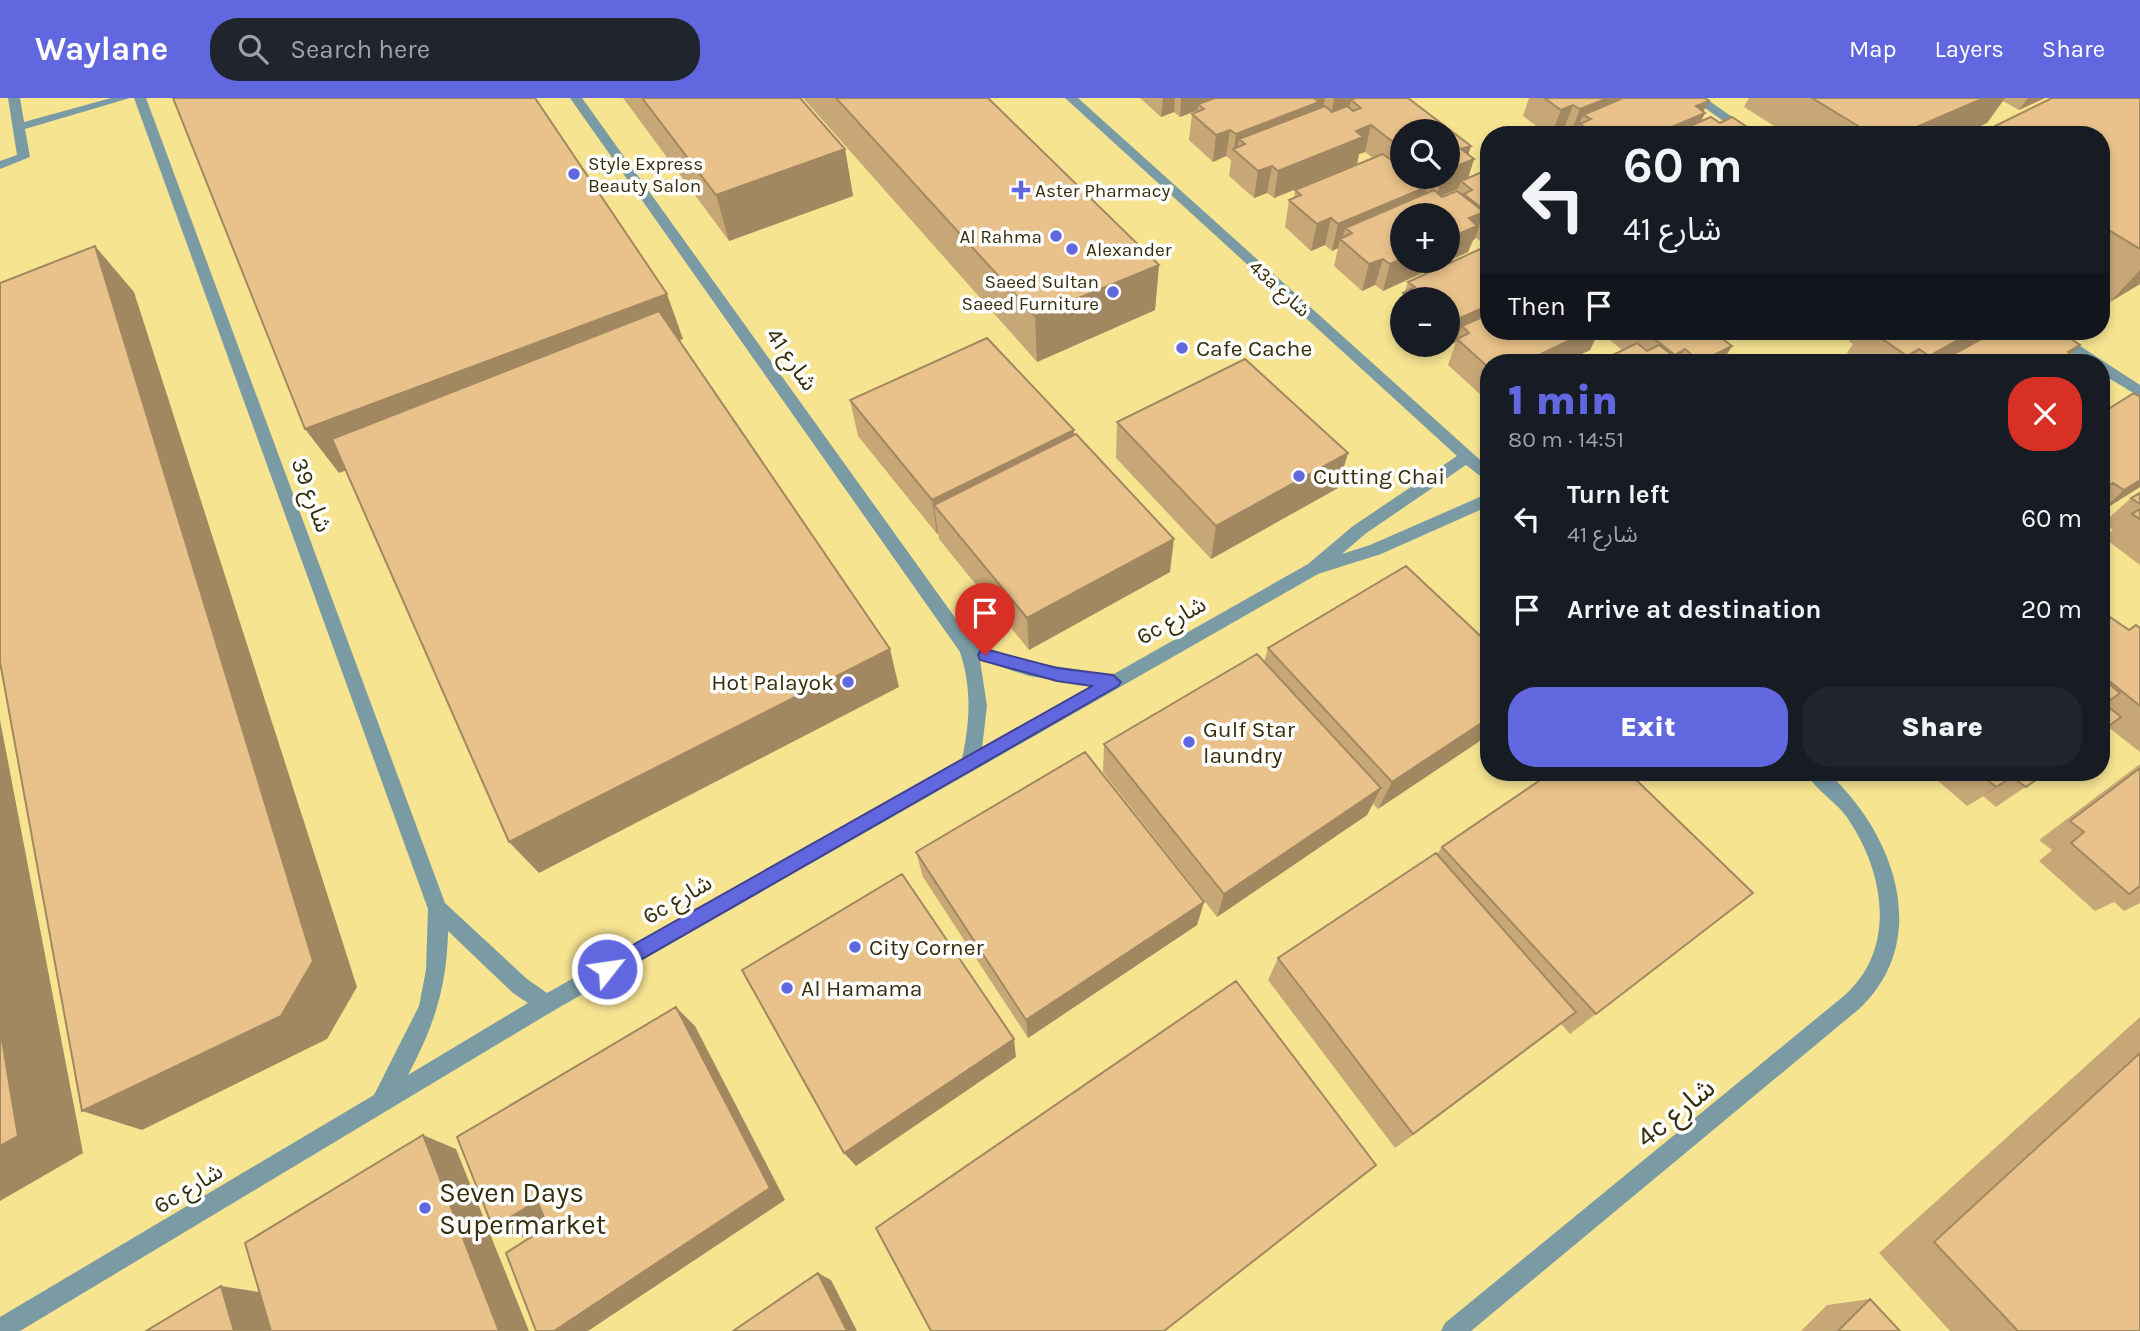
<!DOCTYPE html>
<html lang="en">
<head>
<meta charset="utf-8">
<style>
	body { margin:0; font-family:Karla,"Noto Sans Arabic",sans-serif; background:#20242c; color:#f1f3f6; height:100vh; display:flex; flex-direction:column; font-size:26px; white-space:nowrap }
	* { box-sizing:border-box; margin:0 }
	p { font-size:23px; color:#9ea1a6 }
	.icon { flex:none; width:38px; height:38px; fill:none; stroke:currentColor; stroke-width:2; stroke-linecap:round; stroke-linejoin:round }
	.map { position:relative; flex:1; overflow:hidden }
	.details { position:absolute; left:1480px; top:256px; width:630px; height:427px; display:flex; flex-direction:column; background:#171b24; border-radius:28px; box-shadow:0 4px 10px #0003 }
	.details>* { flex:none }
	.top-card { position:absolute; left:1480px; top:28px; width:630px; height:214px; border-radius:28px; box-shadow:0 4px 10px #0003; background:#171b24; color:#f1f3f6; overflow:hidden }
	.fabs { position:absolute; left:1390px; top:21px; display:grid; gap:14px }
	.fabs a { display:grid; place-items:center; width:70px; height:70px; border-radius:50%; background:#171b24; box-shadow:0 4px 10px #0003; font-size:35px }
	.pin { position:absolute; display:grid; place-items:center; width:60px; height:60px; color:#fff; margin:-72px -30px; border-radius:50% 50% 50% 0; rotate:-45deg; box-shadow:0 0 7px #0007 }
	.pin .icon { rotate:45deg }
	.me { position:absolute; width:77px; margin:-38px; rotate:60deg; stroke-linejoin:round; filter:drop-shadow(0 0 5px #0008) }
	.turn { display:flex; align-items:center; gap:24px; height:147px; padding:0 28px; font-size:32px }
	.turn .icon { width:91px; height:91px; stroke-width:2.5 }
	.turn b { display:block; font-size:49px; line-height:60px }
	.then { display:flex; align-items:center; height:66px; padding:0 28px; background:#0003; gap:14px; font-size:26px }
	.round { display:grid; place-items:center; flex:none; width:74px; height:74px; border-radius:28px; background:#20242c }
	.headline { display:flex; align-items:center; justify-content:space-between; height:119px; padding:0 28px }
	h1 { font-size:42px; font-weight:800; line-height:52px; color:#6167df }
	.primary-button { display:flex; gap:14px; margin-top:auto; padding:14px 28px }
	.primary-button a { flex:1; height:80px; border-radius:28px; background:#6167df; color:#fff; font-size:28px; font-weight:800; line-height:80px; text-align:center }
	.primary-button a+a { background:#20242c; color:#f1f3f6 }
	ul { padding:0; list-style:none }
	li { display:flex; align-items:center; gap:21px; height:91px; padding:0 28px }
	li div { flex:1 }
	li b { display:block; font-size:26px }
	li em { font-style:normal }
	header { display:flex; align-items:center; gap:42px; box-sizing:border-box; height:98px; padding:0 35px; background:#6167df; color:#fff }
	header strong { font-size:33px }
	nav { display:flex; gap:38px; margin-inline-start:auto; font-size:24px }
	.search { width:490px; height:63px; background:#20242c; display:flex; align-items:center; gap:18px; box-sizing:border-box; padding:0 24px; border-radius:28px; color:#9ea1a6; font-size:26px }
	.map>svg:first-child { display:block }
</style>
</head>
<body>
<header>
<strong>Waylane</strong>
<div class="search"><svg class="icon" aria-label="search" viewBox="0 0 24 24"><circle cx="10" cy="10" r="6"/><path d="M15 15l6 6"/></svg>Search here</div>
<nav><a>Map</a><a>Layers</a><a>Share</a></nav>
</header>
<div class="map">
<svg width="2140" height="1233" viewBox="0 0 2140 1233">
	<rect width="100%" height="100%" fill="#f6e491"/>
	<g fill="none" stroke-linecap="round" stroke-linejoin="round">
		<path fill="#7b9ba4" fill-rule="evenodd" d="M8,0H20L24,24L111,0H130L25,31L30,59L0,71V63L17,57Z"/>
		<path fill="#7b9ba4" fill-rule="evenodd" d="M134,0H146L445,805L527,881L547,895L962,661C970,623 972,591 960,554L570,0H582L974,546L1029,564L1112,577L1308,466L1353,428L1457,358L1065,0H1078L1489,370V385L1466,367L1365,436L1342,456L1370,447L1489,395V408L1381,456L1318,476L553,913L20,1233H0V1219L374,997L419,908L426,872L428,811ZM980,562L1029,578L1092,588L982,650L987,608ZM448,833L513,895L528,905L408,977C434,928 447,889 448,833Z
			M1691,0H1705L1758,37H1743Z
			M2040,233H2057L2140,287V299L2102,276V264H2085Z
			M1806,674H1827C1893,733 1934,841 1859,911L1471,1233H1441L1445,1225L1845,897C1898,849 1884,772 1846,718C1835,703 1814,691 1806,674Z"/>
	</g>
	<path fill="#c8a777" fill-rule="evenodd" d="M623,0H800L845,51L853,98L729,143Z
		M803,0H988L1159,167L1155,212L1037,264Z
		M1140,0H1408L1471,48L1468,57L1474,61L1468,80L1489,71V233H1724L1720,239L1732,248L1722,264H1599L1622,252L1599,233L1590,252L1565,264H1489V291L1480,296L1448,267L1456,244L1447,248L1445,247H1447V201H1402V228L1395,222L1403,195L1405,194L1408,184L1487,148L1475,139V141L1473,142L1468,154L1383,193L1375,187L1362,193L1334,168L1338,150L1332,153L1325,147L1311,153L1285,129L1289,102L1294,100L1295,92L1373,60L1365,54L1359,56L1357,66L1274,100L1267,95L1254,100L1229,78L1231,62L1226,58L1213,64L1189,42L1192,16L1198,12L1180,19L1174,14L1161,19ZM1402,33H1447V79H1402ZM1458,91V93L1442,99L1441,98ZM1402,117H1447V163H1402Z
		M1529,0H1705L1703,13L1705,15L1701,23L1720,25L1759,37H1575L1576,36L1567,37L1563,34L1555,37H1548L1523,18Z
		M1749,0H2045L2019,12L2003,3L1987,25L1960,37H1789L1744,9Z
		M2140,0V186L2110,204L2102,199V37Z
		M1856,233H1991L1987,237L2071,257L2079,264H1859L1847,255L1853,246L1849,243Z
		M2140,299V389L2102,413V315Z
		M850,302L1074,332V337L1170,474L1029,552L939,441L938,435L937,436L858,338Z
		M1117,324L1338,390L1211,461L1116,360Z
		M2140,395V467L2104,440L2113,432L2103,425L2131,400Z
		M2102,524L2129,532L2140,530V654L2108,629L2102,633Z
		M1489,546L1378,711L1373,706L1367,717L1217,819L1103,674L1104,646L1264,564L1268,550Z
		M2140,666V805L2124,813L2114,804L2095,813L2039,763L2052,752L2039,742Z
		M1928,674H2047L1996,709L1983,698L1967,708Z
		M1442,749L1753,795L1570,936L1561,926L1395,1050L1268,882L1278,860L1437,756Z
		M916,754L1204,804L1197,827L1028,940L923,779Z
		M2140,919V1233H1950L1879,1155Z
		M1870,1201L1900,1233H1801L1827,1207Z"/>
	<path fill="#a28861" d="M1163,0H1175L1174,14L1161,19Z
		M1181,0H1232L1198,6V12L1180,19Z
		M1312,0H1325L1321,20L1245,46L1239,41L1237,55L1234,52L1236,36Z
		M1334,0H1361L1351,2L1350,7L1332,13Z
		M1608,0H1646L1583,17L1576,36L1570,37L1580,11Z
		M1984,0H2005L1987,25L1960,37H1898Z
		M2028,0H2045L2019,12Z
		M1709,3L1702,16L1705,15L1694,37H1653L1696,8Z
		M1573,7L1563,34L1555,37H1551L1561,12Z
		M1371,27L1365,54L1359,56L1357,66L1274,100L1278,73L1356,33Z
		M1230,32L1226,58L1213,64L1216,37Z
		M1471,48L1466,65L1474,61L1466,87L1461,83L1458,91L1436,100L1442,79H1447V72L1461,51Z
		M845,51L853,98L729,143L716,97Z
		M1272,68L1267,95L1254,100L1258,73Z
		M1418,79H1430L1423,103L1352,135L1345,130L1342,143L1340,141L1338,150L1332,153L1338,126Z
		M1484,114L1475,141L1473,142L1468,154L1383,193L1390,166L1402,161V163H1447V141L1469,120Z
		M1331,120L1325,147L1311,153L1317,126Z
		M95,148L134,194L357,889L327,941L142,1032L82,1013Z
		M1383,161L1375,187L1362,193L1369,166Z
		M1159,167L1155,212L1037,264L1035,218Z
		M2140,172V186L2110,204Z
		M667,196L683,241L339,375L305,331Z
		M1489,207V228L1469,235L1462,228L1456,244L1447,248L1456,222Z
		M1586,233H1599L1590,252L1565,264H1524Z
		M1722,233H1724L1710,257L1716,236Z
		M1974,233H1991L1985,240L1942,264H1924L1929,258Z
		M2080,247L2064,264L2068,254Z
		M1732,248L1722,264H1700Z
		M1685,251L1677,264H1671L1675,257Z
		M1919,251L1908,264H1901L1907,258Z
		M1489,272V291L1480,296Z
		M1074,332L1073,367L934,407L938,435L937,436L932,402Z
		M1348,355L1338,390L1211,461L1216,428Z
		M2140,382V389L2102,413V412L2124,392Z
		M1174,441L1170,474L1029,552L1027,520Z
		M890,551L899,589L539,775L509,744Z
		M1489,620V637L1378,711L1392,684Z
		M0,622L83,1055L0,1103Z
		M2012,679L1983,698L1967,708L1996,689Z
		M1381,690L1367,717L1217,819L1224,796Z
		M1204,804L1197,827L1028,940L1026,922Z
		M676,909L695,928L785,1102L588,1233H554Z
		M1576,914L1552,933L1395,1050L1413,1036Z
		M1014,941L1016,959L856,1068L844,1055Z
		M423,1037L456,1051L529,1233H499Z
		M537,1103L564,1113L523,1139L493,1130Z
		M818,1175L831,1182L857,1233H847Z
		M221,1188L266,1195L278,1233H234Z"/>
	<path fill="#e8c28a" stroke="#a28861" stroke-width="2" d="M173,0H535L667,196L305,331Z
		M642,0H800L845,51L716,97Z
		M836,0H988L1159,167L1035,218Z
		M1215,0H1314L1319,4L1236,36L1230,32L1216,37L1192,16L1204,11L1198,6Z
		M1356,0H1408L1471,48L1461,51L1474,61L1447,72V33H1402V51L1371,27L1356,33L1363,39L1278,73L1272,68L1258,73L1233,51L1245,46L1239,41L1325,8L1332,14L1347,8L1353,13L1361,10L1351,2Z
		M1544,0H1608L1580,11L1573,7L1561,12Z
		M1623,0H1705L1709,3L1696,8L1705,15L1653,37H1596L1580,26L1591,21L1583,17Z
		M1812,0H1984L1898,37H1873Z
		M2052,0H2140V151L2102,128V37H1977Z
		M1711,19L1720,25L1732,19L1759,37H1669Z
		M1383,56L1391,62L1402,58V79H1425L1416,83L1424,90L1338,126L1331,120L1317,126L1289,102L1301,97L1295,92Z
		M1489,71V116L1464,96L1472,92L1461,83Z
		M1434,92L1442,99L1457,93L1484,114L1469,120L1477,128L1447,141V117H1402V161L1390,166L1383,161L1369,166L1340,141L1352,135L1345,130Z
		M1489,147V207L1456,222L1449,216L1447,217V201H1410L1403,195L1415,189L1408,184Z
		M95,148L313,863L281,918L82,1013L0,564V185Z
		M659,213L890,551L509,744L332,341Z
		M1489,216V233H1589L1524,264H1506L1505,263L1502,264H1489V270L1457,241L1469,235L1462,228Z
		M1644,233H1722L1716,236L1732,248L1700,264L1685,251L1675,257Z
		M1871,233H1974L1929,258L1919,251L1907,258Z
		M1996,233H2059L2080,247L2068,254L2080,263L2078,264H1939Z
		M987,240L1074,332L932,402L850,302Z
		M1637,245L1647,253L1659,247L1681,264H1599Z
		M1245,261L1348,355L1216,428L1117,324Z
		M2134,295L2140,299V382L2124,392L2113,385L2102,392V315Z
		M1076,336L1174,441L1027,520L934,407Z
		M2140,395V406L2131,400Z
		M2140,411V421L2132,416Z
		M1406,468L1489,546V620L1392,684L1268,550Z
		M2110,519L2129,532L2136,527L2140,530V608L2102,577V524Z
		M1257,556L1381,690L1224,796L1104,646Z
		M2102,580L2120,595L2105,606L2121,619L2102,633Z
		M1085,654L1204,804L1026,922L916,754Z
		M2140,670V788L2129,796L2071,745L2084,734L2070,723Z
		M1552,674H1628L1753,795L1596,916L1442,749Z
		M1978,674H2047L2026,689L2012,679L1996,689Z
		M1436,755L1576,914L1413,1036L1278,860Z
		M902,776L1014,941L844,1055L742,872Z
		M1236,883L1376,1067L1164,1233H931L876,1130Z
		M676,909L770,1090L554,1233H536L506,1155L548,1128L537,1103L493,1130L457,1039Z
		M0,930L18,1038L0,1048Z
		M2140,955V1233H2018L1934,1144Z
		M423,1037L499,1233H271L245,1145Z
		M818,1175L847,1233H733Z
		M221,1188L234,1233H146Z
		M1870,1201L1900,1233H1838Z"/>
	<path fill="#6167df" stroke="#3f4391" stroke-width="2" d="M985,551L1057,570L1113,577L1121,584L1118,588L614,877L607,880L601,877L598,871L601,865L1092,588L1057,583L980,562L978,557L980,553Z"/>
	<g fill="#6167df" stroke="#fff" stroke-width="2.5">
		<circle cx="574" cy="76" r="7"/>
		<path d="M1017.5 81.5h7v7h7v7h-7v7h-7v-7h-7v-7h7z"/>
		<circle cx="1056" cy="138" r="7"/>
		<circle cx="1072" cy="151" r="7"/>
		<circle cx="1113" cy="194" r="7"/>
		<circle cx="1182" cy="250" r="7"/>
		<circle cx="1299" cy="378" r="7"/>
		<circle cx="848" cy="584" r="7"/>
		<circle cx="1189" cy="644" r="7"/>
		<circle cx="855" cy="849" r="7"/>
		<circle cx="787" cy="890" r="7"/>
		<circle cx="425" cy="1110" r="7"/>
	</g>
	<g text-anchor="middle" stroke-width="7" stroke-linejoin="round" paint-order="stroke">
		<g font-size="19" fill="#362f0c" stroke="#fff" text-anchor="start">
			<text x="588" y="72">Style Express<tspan x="588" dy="22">Beauty Salon</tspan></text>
			<text x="1035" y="99">Aster Pharmacy</text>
			<text x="1042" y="145" text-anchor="end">Al Rahma</text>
			<text x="1086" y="158">Alexander</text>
			<text x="1099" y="190" text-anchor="end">Saeed Sultan<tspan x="1099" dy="22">Saeed Furniture</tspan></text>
		</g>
		<g font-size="19" fill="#362f0c" stroke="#fff">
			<text transform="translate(1280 190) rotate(42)" y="7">43a شارع</text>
		</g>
		<g font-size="23" fill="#362f0c" stroke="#fff" text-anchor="start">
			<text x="1196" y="258">Cafe Cache</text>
			<text x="1313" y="386">Cutting Chai</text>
			<text x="834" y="592" text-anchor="end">Hot Palayok</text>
			<text x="1203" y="639">Gulf Star<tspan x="1203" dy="26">laundry</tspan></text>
			<text x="869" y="857">City Corner</text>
			<text x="801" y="898">Al Hamama</text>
		</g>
		<g font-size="23" fill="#362f0c" stroke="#fff">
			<text transform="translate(792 261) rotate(55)" y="8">شارع 41</text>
			<text transform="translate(312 397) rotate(70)" y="8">شارع 39</text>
			<text transform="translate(1171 522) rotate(-29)" y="8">6c شارع</text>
			<text transform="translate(677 801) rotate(-30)" y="8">6c شارع</text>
			<text transform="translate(188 1090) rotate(-31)" y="8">6c شارع</text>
		</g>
		<g font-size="28" fill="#362f0c" stroke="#fff">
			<text transform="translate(1675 1014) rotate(-39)" y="10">4c شارع</text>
		</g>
		<g font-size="28" fill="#362f0c" stroke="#fff" text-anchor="start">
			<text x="439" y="1104">Seven Days<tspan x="439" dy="32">Supermarket</tspan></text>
		</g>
	</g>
</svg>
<div class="fabs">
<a><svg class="icon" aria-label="search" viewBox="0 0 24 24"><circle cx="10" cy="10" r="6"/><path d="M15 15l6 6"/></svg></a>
<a>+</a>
<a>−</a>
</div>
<div class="pin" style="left:985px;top:557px;background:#d93025"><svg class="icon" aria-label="arrive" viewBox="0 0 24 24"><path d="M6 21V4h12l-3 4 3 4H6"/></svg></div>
<svg class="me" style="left:607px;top:871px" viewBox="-20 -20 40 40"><circle r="17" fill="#6167df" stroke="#fff" stroke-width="3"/><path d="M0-11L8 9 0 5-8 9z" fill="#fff"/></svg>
<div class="top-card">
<div class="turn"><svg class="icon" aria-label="left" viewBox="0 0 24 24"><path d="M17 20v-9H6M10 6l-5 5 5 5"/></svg><div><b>60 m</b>شارع 41</div></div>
<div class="then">Then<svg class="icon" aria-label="arrive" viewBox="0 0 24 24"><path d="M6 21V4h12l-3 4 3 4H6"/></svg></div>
</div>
<section class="details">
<div class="headline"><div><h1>1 min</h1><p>80 m · 14:51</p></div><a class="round" style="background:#d93025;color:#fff"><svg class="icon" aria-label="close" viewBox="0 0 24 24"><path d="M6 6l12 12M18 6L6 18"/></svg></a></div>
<ul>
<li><svg class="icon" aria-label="left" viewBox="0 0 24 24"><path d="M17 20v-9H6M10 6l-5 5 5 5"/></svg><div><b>Turn left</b><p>شارع 41</p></div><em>60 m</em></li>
<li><svg class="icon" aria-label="arrive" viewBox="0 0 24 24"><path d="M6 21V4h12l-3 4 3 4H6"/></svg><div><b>Arrive at destination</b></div><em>20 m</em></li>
</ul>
<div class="primary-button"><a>Exit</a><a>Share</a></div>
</section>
</div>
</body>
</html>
